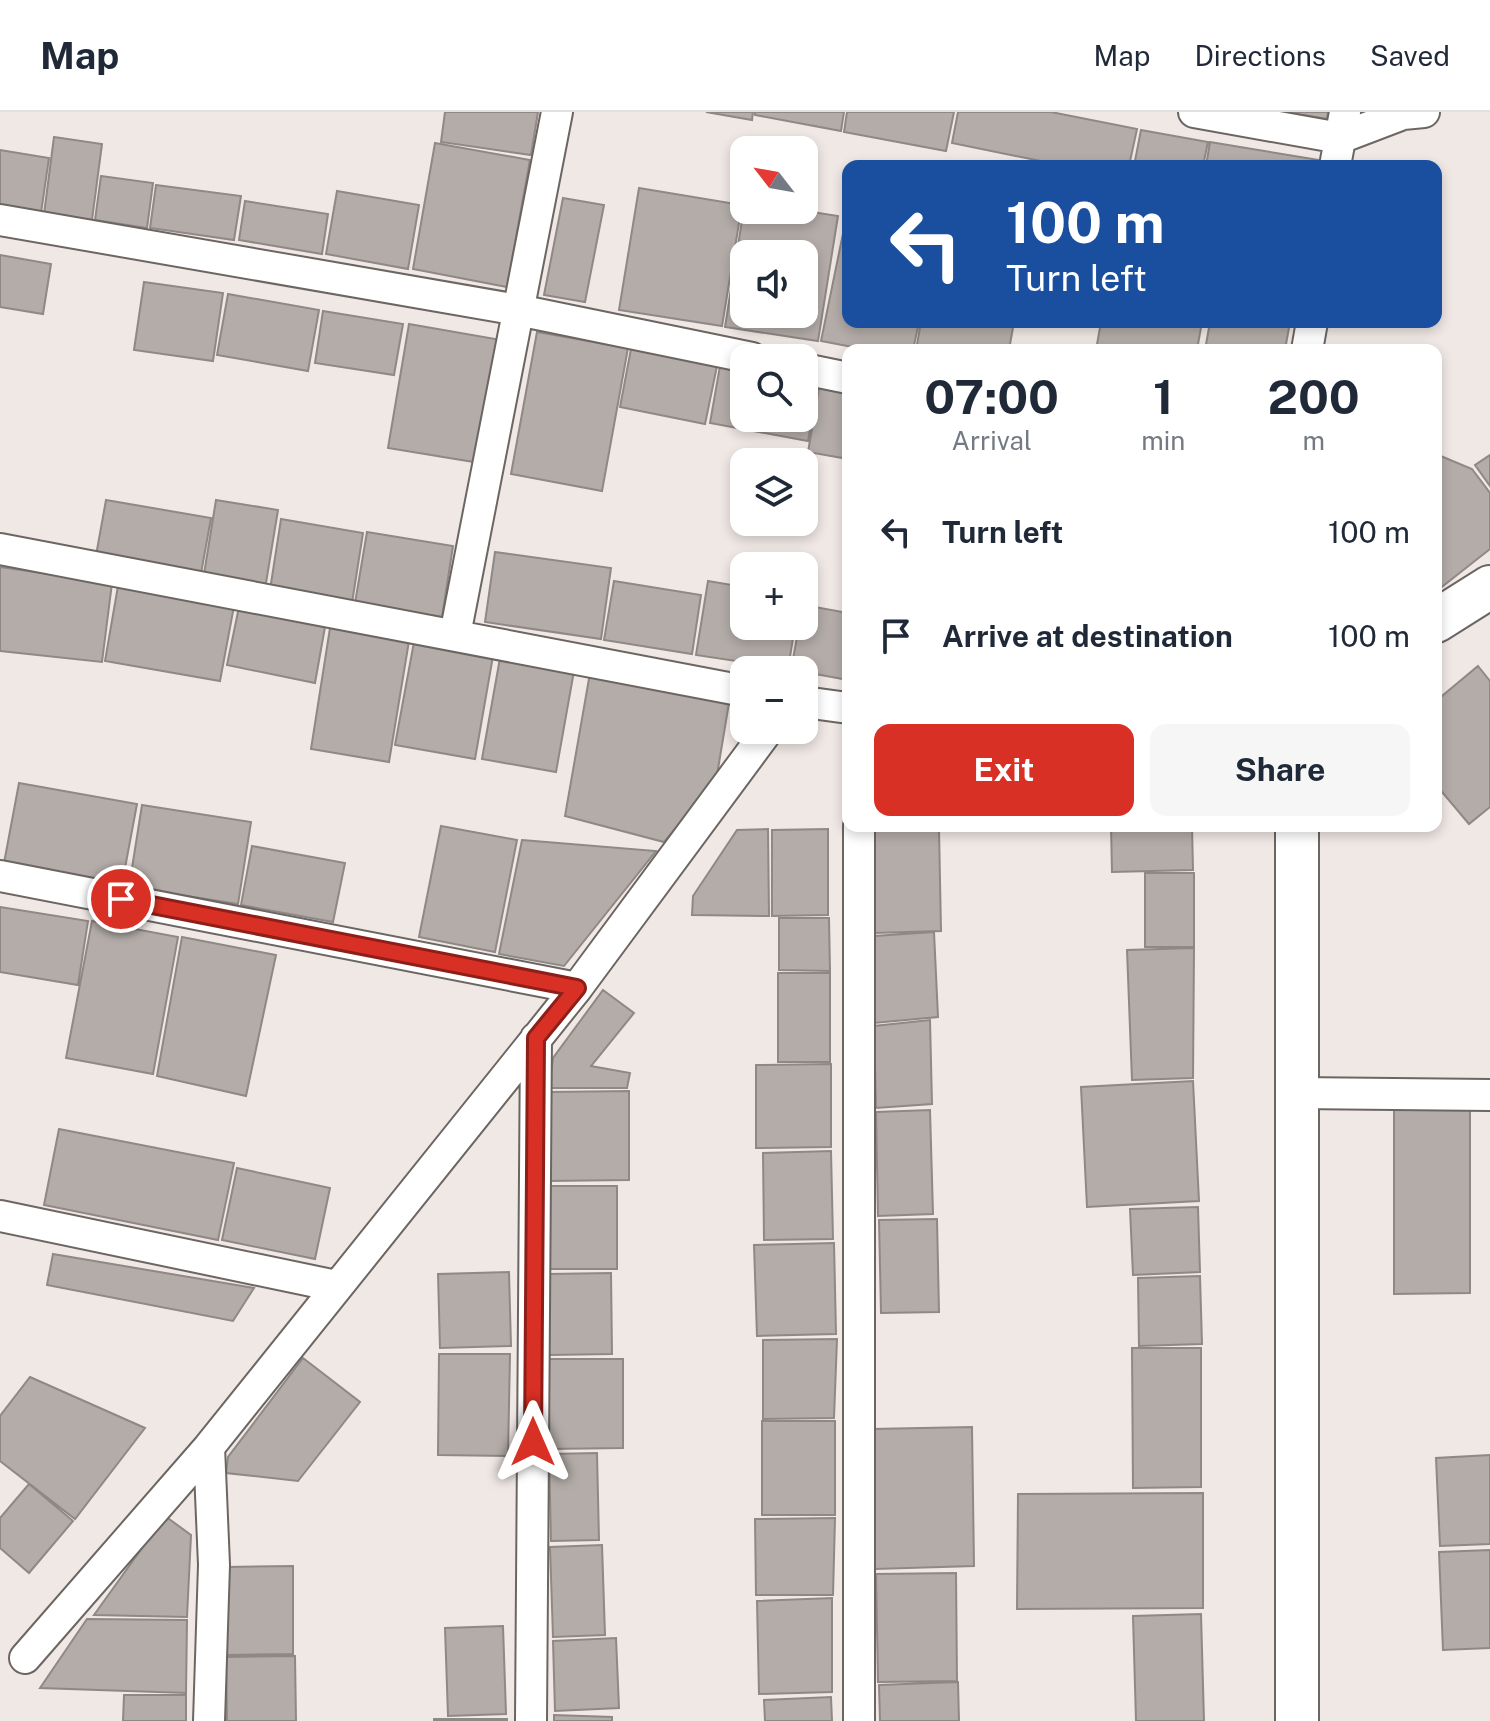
<!DOCTYPE html>
<html lang="en">
<head>
<meta charset="utf-8">
<style>
	body { margin:0; font-family:"Public Sans",sans-serif; background:#f6f6f7; color:#1f2937; height:100vh; display:flex; flex-direction:column; font-size:30px; white-space:nowrap }
	* { box-sizing:border-box; margin:0 }
	p { font-size:26px; color:#747a83 }
	.icon { flex:none; width:44px; height:44px; fill:none; stroke:currentColor; stroke-width:2; stroke-linecap:round; stroke-linejoin:round }
	.map { position:relative; flex:1; overflow:hidden }
	.side { position:absolute; left:842px; top:232px; width:600px; height:488px; display:flex; flex-direction:column; background:#fff; border-radius:16px; box-shadow:0 4px 12px #0003 }
	.side>* { flex:none }
	.guide { position:absolute; left:842px; top:48px; width:600px; height:168px; border-radius:16px; box-shadow:0 4px 12px #0003; background:#1a4fa0; color:#fff; overflow:hidden }
	.needle { width:52px; rotate:301deg }
	.fabs { position:absolute; left:730px; top:24px; display:grid; gap:16px }
	.fabs a { display:grid; place-items:center; width:88px; height:88px; border-radius:16px; background:#fff; box-shadow:0 4px 12px #0003; font-size:40px }
	.pin { position:absolute; display:grid; place-items:center; width:68px; height:68px; color:#fff; margin:-34px; border:4px solid #fff; border-radius:50%; box-shadow:0 2px 8px #0007 }
	.me { position:absolute; width:88px; margin:-44px; rotate:0deg; stroke-linejoin:round; filter:drop-shadow(0 0 6px #0008) }
	.turn { display:flex; align-items:center; gap:28px; height:168px; padding:0 32px; font-size:36px }
	.turn .icon { width:104px; height:104px; stroke-width:2.5 }
	.turn b { display:block; font-size:56px; line-height:68px }
	.eta { display:flex; justify-content:space-evenly; align-items:center; height:136px; text-align:center }
	.eta b { font-size:48px; font-weight:700; line-height:56px }
	.primary-button { display:flex; gap:16px; margin-top:auto; padding:16px 32px }
	.primary-button a { flex:1; height:92px; border-radius:16px; background:#d93025; color:#fff; font-size:32px; font-weight:700; line-height:92px; text-align:center }
	.primary-button a+a { background:#f6f6f7; color:#1f2937 }
	ul { padding:0; list-style:none }
	li { display:flex; align-items:center; gap:24px; height:104px; padding:0 32px }
	li div { flex:1 }
	li b { display:block; font-size:30px }
	li em { font-style:normal }
	header { display:flex; align-items:center; gap:48px; box-sizing:border-box; height:112px; padding:0 40px; background:#fff; border-bottom:2px solid #e0e1e3 }
	header strong { font-size:38px }
	nav { display:flex; gap:44px; margin-inline-start:auto; font-size:28px }
	.map>svg:first-child { display:block }
</style>
</head>
<body>
<header>
<strong>Map</strong>
<nav><a>Map</a><a>Directions</a><a>Saved</a></nav>
</header>
<div class="map">
<svg width="1490" height="1609" viewBox="0 0 1490 1609">
	<rect width="100%" height="100%" fill="#f0e8e5"/>
	<path fill="#b3aca8" stroke="#8f8885" stroke-width="2" fill-rule="evenodd" d="M445,0H538L531,43L441,30Z
		M706,0H753L752,8Z
		M755,0H844L841,19L755,3Z
		M847,0H954L946,39L844,20Z
		M958,0H1051L1137,17L1129,54H1065L952,31Z
		M1285,0H1328L1327,7Z
		M1141,18L1208,30L1203,54H1134Z
		M54,25L102,32L92,108L44,102Z
		M1210,30L1319,48L1318,54H1206Z
		M435,31L530,48L507,175L413,157Z
		M0,38L49,46L41,101L0,95Z
		M101,64L153,71L147,116L95,108Z
		M156,73L241,84L234,128L150,116Z
		M639,76L742,93L722,214L619,198Z
		M337,79L419,93L408,157L326,142Z
		M563,86L604,93L585,190L544,183Z
		M245,89L328,102L322,142L239,128Z
		M744,96V98H800L838,104L818,229L725,215ZM744,142H804V202H744Z
		M847,102L848,210H919L913,238H868L821,229Z
		M0,143L51,152L43,202L0,195Z
		M144,170L223,181L213,249L134,238Z
		M228,182L319,198L308,259L217,243Z
		M323,199L403,212L394,263L315,251Z
		M921,210H1014L1009,238H916Z
		M1101,210H1202L1197,238H1096Z
		M1210,210H1290L1285,238H1205Z
		M409,212L501,228L480,351L388,336Z
		M537,220L628,236L602,379L511,362Z
		M631,237L717,254L705,312L620,295Z
		M720,254L744,258V306H804V269L818,271L808,329L710,311Z
		M820,271L848,277V347L808,340Z
		M1436,342L1472,357L1490,381V437L1438,478Z
		M1490,343V374L1475,353Z
		M106,388L211,406L200,467L95,449Z
		M216,388L278,398L265,477L203,468Z
		M281,407L363,421L352,491L270,478Z
		M367,420L453,434L442,505L355,491Z
		M495,440L611,456L601,527L485,510Z
		M0,455L112,471L102,550L0,539Z
		M614,469L701,483L692,542L604,528Z
		M708,469L744,475V514H795L788,557L696,543Z
		M118,474L234,494L220,569L105,549Z
		M804,493L848,501V568L804,560V558H791L799,514H804Z
		M239,495L325,515L315,571L227,553Z
		M330,516L409,529L389,650L311,637Z
		M414,530L493,544L475,647L395,633Z
		M500,546L574,559L556,660L482,647Z
		M1478,554L1490,569V695L1469,712L1436,673V589Z
		M590,561L730,585L716,669L664,730L565,704Z
		M19,671L137,692L122,772L4,751Z
		M142,693L251,710L238,792L129,775Z
		M441,714L517,728L495,840L419,825Z
		M1111,714H1192L1193,758L1112,760Z
		M768,717L769,804L692,803L693,784L737,718Z
		M828,717V803L772,804V718Z
		M939,717L941,819L874,821L872,719Z
		M522,728L656,739L564,854L499,842Z
		M252,734L345,751L333,810L241,793Z
		M1145,761H1194V835H1145Z
		M0,795L88,809L78,873L0,860Z
		M779,806H829L830,859L779,858Z
		M92,809L178,825L153,962L66,946Z
		M934,820L938,905L874,911V824Z
		M182,825L276,843L246,984L157,964Z
		M1194,836L1193,966L1132,968L1127,838Z
		M778,861H830V950H778Z
		M603,878L634,901L591,954L630,961L627,976H549L553,946Z
		M930,908L932,992L876,996L874,914Z
		M831,952V1035L756,1036V953Z
		M1193,969L1199,1089L1087,1095L1081,975Z
		M629,979V1068L548,1069V980Z
		M1394,983H1470V1181L1394,1182Z
		M930,998L933,1102L878,1104L876,1000Z
		M59,1017L234,1051L218,1128L44,1093Z
		M831,1039L833,1127L764,1128L763,1041Z
		M237,1056L330,1076L315,1147L222,1128Z
		M548,1074H617V1157H549Z
		M1198,1095L1200,1160L1133,1163L1130,1097Z
		M937,1107L939,1200L881,1201L879,1108Z
		M834,1131L836,1222L757,1224L754,1133Z
		M53,1142L254,1176L233,1209L47,1173Z
		M509,1160L511,1234L440,1236L438,1162Z
		M611,1161L612,1242L549,1243L548,1162Z
		M1200,1164L1202,1232L1139,1234L1138,1166Z
		M837,1227L834,1306L763,1307V1228Z
		M1132,1236H1201V1375L1133,1376Z
		M439,1242H510L508,1344L438,1343Z
		M303,1246L360,1290L298,1369L226,1361L228,1345Z
		M549,1247H623V1336L549,1337Z
		M30,1265L145,1316L75,1407L0,1349V1304Z
		M762,1309H835V1403H762Z
		M972,1315L974,1454L875,1457L872,1317Z
		M597,1341L599,1428L551,1429L549,1342Z
		M1490,1343V1432L1440,1434L1436,1346Z
		M29,1372L73,1409L29,1461L0,1436V1406Z
		M1203,1381V1496L1017,1497L1018,1382Z
		M165,1404L191,1423L187,1505L94,1503Z
		M835,1406L833,1483H756L755,1407Z
		M602,1433L605,1523L553,1525L550,1435Z
		M1490,1438V1536L1443,1538L1439,1440Z
		M293,1454V1542L226,1543V1455Z
		M956,1461L957,1569L878,1570L876,1462Z
		M832,1486V1580L759,1582L757,1489Z
		M1201,1502L1204,1609H1136L1133,1504Z
		M87,1507L187,1508L186,1581L40,1576Z
		M503,1514L506,1602L448,1604L445,1516Z
		M616,1526L619,1596L555,1599L553,1529Z
		M295,1544L296,1609H227L226,1545Z
		M958,1570L959,1609H880L879,1573Z
		M124,1583H186V1609H123Z
		M831,1585L832,1609H765L764,1588Z
		M554,1603L612,1605V1609H554Z
		M434,1607H507V1609H434Z"/>
	<g fill="none" stroke-linecap="round" stroke-linejoin="round">
		<defs>
			<path id="street" d="M1194,0L1340,26L1403,2L1424,0
				M1335,54L1345,0
				M0,108L518,198L752,246
				M1307,238L1312,210
				M804,257L848,266
				M0,437L744,579
				M455,523L557,0
				M804,590L848,596
				M859,714V1609
				M0,764L577,876
				M1297,981L1490,983
				M0,1104L336,1174
				M25,1546L209,1335L577,876L768,618
				M209,1609L214,1453L209,1335
				M531,1609L536,926"/>
			<path id="secondary" d="M1436,509L1490,475
				M1297,1609V714"/>
		</defs>
		<use href="#street" stroke="#6c6663" stroke-width="34"/>
		<use href="#secondary" stroke="#6c6663" stroke-width="46"/>
		<use href="#street" stroke="#fff" stroke-width="30"/>
		<use href="#secondary" stroke="#fff" stroke-width="42"/>
	</g>
	<g fill="none" stroke-linecap="round" stroke-linejoin="round">
		<defs>
			<path id="route" d="M121,787L577,876L536,926L533,1330"/>
		</defs>
		<use href="#route" stroke="#8d1f18" stroke-width="20"/>
		<use href="#route" stroke="#d93025" stroke-width="14"/>
	</g>
</svg>
<div class="fabs">
<a><svg class="needle" viewBox="-14 -14 28 28"><path d="M0-13l5 13h-10z" fill="#e53935"/><path d="M0 13l5-13h-10z" fill="#747a83"/></svg></a>
<a><svg class="icon" aria-label="sound" viewBox="0 0 24 24"><path d="M4 9h4l5-4v14l-5-4H4zM17 9q2 3 0 6"/></svg></a>
<a><svg class="icon" aria-label="search" viewBox="0 0 24 24"><circle cx="10" cy="10" r="6"/><path d="M15 15l6 6"/></svg></a>
<a><svg class="icon" aria-label="layers" viewBox="0 0 24 24"><path d="M12 4l9 5-9 5-9-5zM3 14l9 5 9-5"/></svg></a>
<a>+</a>
<a>−</a>
</div>
<div class="pin" style="left:121px;top:787px;background:#d93025"><svg class="icon" aria-label="arrive" viewBox="0 0 24 24"><path d="M6 21V4h12l-3 4 3 4H6"/></svg></div>
<svg class="me" style="left:533px;top:1330px" viewBox="-20 -20 40 40"><path d="M0-17L14 15 0 8-14 15z" fill="#d93025" stroke="#fff" stroke-width="4"/></svg>
<div class="guide">
<div class="turn"><svg class="icon" aria-label="left" viewBox="0 0 24 24"><path d="M17 20v-9H6M10 6l-5 5 5 5"/></svg><div><b>100 m</b>Turn left</div></div>
</div>
<section class="side">
<div class="eta">
<div><b>07:00</b><p>Arrival</p></div>
<div><b>1</b><p>min</p></div>
<div><b>200</b><p>m</p></div>
</div>
<ul>
<li><svg class="icon" aria-label="left" viewBox="0 0 24 24"><path d="M17 20v-9H6M10 6l-5 5 5 5"/></svg><div><b>Turn left</b></div><em>100 m</em></li>
<li><svg class="icon" aria-label="arrive" viewBox="0 0 24 24"><path d="M6 21V4h12l-3 4 3 4H6"/></svg><div><b>Arrive at destination</b></div><em>100 m</em></li>
</ul>
<div class="primary-button"><a>Exit</a><a>Share</a></div>
</section>
</div>
</body>
</html>
